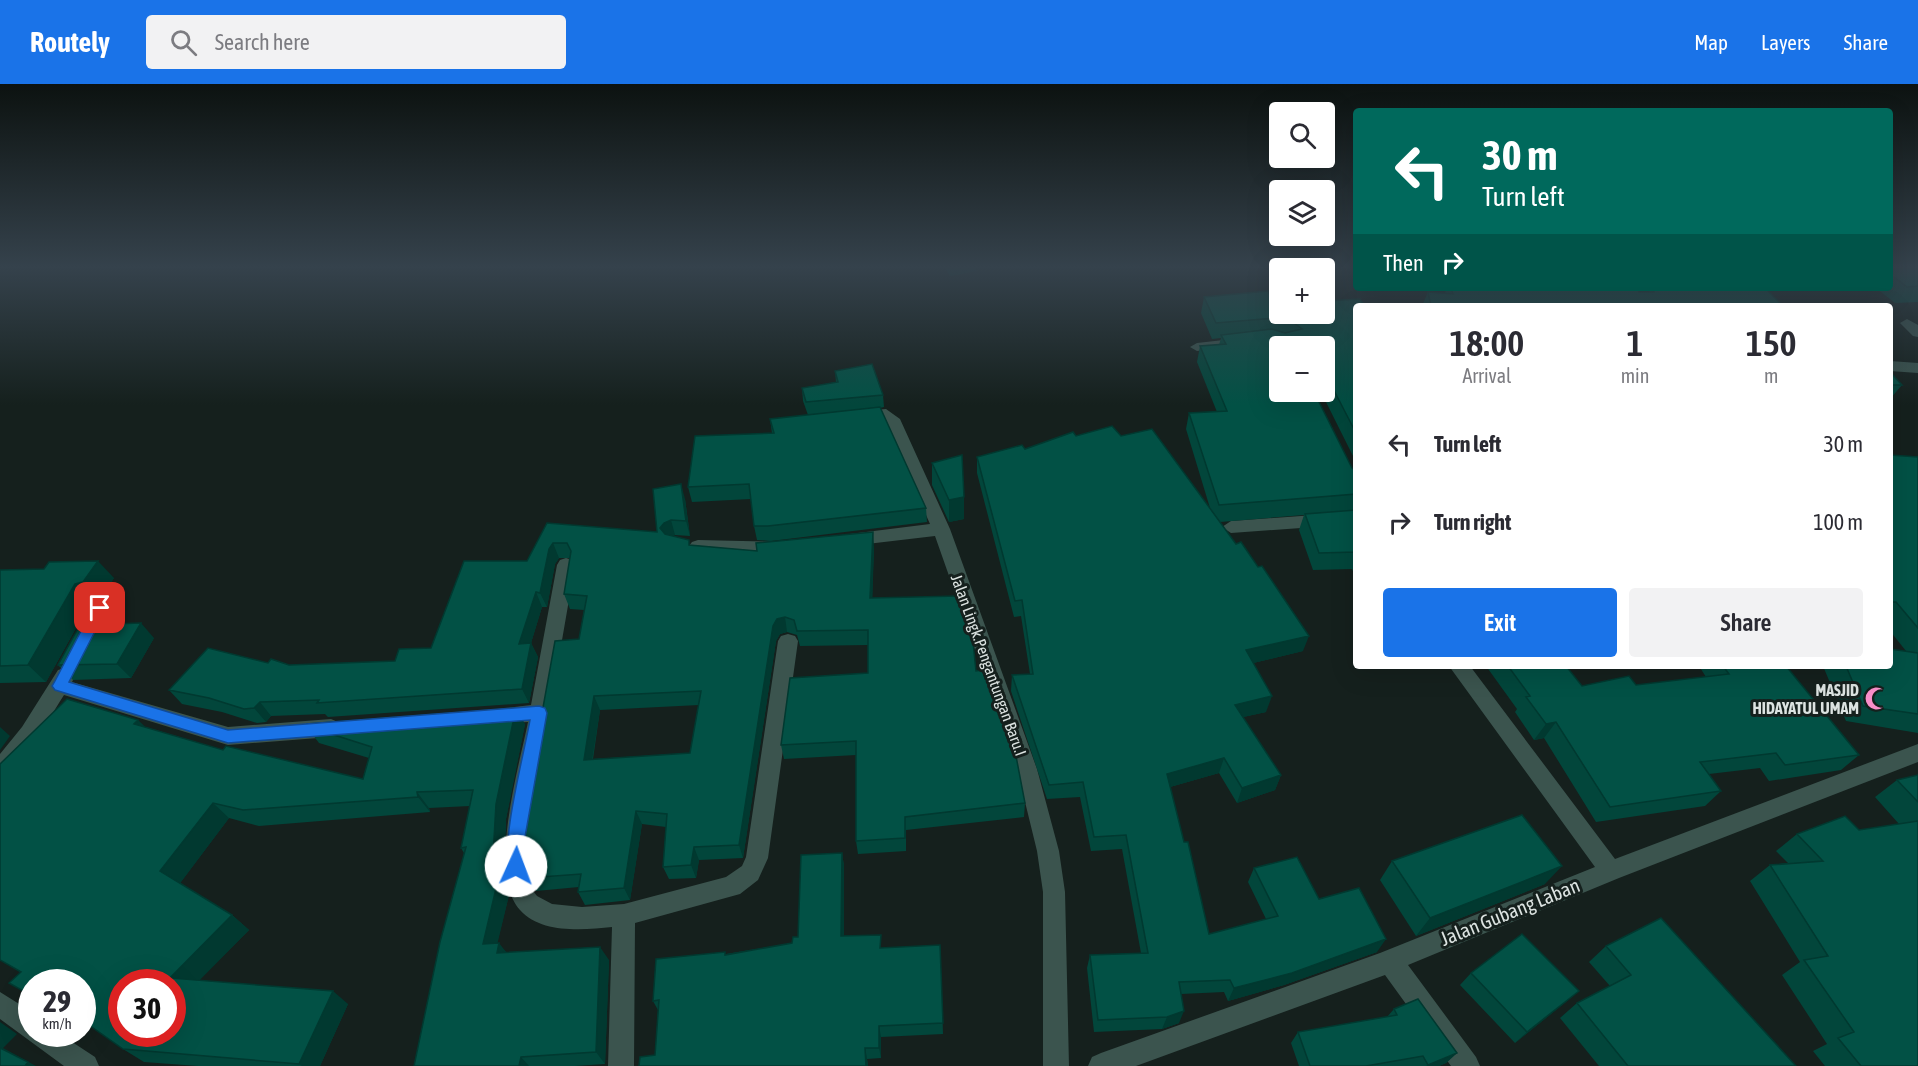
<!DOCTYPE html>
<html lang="en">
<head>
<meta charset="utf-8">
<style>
	body { margin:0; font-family:"Asap Condensed",sans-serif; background:#f2f2f3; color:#2b2b33; height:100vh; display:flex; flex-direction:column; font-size:22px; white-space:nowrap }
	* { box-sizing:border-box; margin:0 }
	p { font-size:20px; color:#7c7c81 }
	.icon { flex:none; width:33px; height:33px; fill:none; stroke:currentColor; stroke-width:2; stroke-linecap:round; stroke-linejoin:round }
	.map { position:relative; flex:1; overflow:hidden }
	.sheet { position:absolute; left:1353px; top:219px; width:540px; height:366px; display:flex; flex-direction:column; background:#fff; border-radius:6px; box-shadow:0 6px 24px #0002 }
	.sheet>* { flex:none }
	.hud { position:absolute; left:1353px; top:24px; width:540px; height:183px; border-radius:6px; box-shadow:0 6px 24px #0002; background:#00695c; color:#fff; overflow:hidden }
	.controls { position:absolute; left:1269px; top:18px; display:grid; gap:12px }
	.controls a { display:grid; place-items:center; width:66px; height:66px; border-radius:6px; background:#fff; box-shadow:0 6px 24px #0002; font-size:30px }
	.speed { position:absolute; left:18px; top:885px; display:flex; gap:12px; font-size:30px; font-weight:700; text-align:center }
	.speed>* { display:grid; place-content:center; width:78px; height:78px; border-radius:50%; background:#fff; box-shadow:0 6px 24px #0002; line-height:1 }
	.speed small { font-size:15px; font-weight:400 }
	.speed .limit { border:9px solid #d22; background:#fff; color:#111 }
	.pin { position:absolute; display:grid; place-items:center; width:51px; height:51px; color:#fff; margin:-26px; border-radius:12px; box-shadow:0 3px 9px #0006 }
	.me { position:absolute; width:66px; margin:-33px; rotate:2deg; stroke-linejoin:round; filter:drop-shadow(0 0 4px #0008) }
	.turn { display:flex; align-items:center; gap:21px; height:126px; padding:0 30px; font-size:27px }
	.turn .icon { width:78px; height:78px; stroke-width:2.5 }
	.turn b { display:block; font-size:42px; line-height:51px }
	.then { display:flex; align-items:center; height:57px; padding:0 30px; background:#0003; gap:12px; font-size:22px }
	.eta { display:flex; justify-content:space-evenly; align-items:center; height:102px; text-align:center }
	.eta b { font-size:36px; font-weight:600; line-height:42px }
	.cta { display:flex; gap:12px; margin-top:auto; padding:12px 30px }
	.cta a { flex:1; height:69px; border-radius:6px; background:#1a73e8; color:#fff; font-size:24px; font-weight:600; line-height:69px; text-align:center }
	.cta a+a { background:#f2f2f3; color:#2b2b33 }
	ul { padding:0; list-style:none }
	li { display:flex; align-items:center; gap:18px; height:78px; padding:0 30px }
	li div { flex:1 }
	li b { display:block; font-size:22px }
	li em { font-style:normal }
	header { display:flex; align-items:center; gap:36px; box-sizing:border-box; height:84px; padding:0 30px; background:#1a73e8; color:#fff }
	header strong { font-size:28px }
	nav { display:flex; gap:33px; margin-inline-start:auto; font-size:21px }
	.search { width:420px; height:54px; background:#f2f2f3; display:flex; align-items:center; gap:15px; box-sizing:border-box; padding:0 21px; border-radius:6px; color:#7c7c81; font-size:22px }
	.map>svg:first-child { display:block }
</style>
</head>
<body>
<header>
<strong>Routely</strong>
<div class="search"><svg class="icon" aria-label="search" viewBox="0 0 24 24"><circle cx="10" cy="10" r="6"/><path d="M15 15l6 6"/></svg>Search here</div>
<nav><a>Map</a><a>Layers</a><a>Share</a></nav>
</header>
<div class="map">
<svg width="1918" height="982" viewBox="0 0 1918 982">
	<rect width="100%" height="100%" fill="#15201d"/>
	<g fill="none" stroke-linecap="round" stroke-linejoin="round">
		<path fill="#3b544e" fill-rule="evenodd" d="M1907,235L1918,241V253L1913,252L1900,239Z
			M1268,251L1281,252L1295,262L1280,263L1268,259L1197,267L1190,263L1197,259Z
			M1890,277L1918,279V289L1890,287Z
			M886,325L900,335L950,445L1037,685L1059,767L1065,808L1069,982H1043V808L1037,767L1017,685L935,452L850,462L844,460L841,456L844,452L850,450L930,440L885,338L883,335L860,337L852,332L860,327Z
			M1356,428V440L1231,449L1222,443L1231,437Z
			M698,456L781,458L787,459L790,464L787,469L781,470L698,468L692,466L689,462L692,458Z
			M566,474L572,476L575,481L528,753L527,781L530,803L537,812L552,820L582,823L624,820L726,793L742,782L746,773L778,557L781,552L788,550L795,552L798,557L768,774L758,796L740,810L635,839L634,982H608L612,843C584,846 541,850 520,826C487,791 519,683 528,638L496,640L489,638L486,632L489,626L531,621L557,481L560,476Z
			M100,516L107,518L109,523L90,562L87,567L80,570L73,567L70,562L91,523L93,518Z
			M1449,582H1470L1615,775L1918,660V678L1619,794L1408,881L1476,973L1480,982H1451L1385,891L1136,982H1088L1092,973L1101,969L1380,869L1595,783Z
			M65,584L72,586L75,592L72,598L228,643L331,635L338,638L341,644L338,650L331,653L228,661L64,611C51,631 20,688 0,695V670L22,643L58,586Z
			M0,908L32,928V950H60L95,973L99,982H64L0,935Z"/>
	</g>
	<path fill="#02463b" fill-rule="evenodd" d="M945,184H976V187L950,192Z
		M1890,184H1918V218L1895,219L1876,204H1890Z
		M1447,204H1637L1639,208H1649L1652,204H1765L1431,222L1445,209Z
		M1428,208L1431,222H1422Z
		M1204,213L1276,220L1356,222V378L1321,308H1324V262H1280L1352,384L1356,387V494L1352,485L1313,486L1299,446L1304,431L1220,438L1303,567L1253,579L1266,628L1243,633L1281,691L1275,706L1237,719L1219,689L1170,703L1184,758L1209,850L1266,835L1248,798L1254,784L1319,815L1377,868L1284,901L1228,917L1224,908L1181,910L1179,939L1162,945L1094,948L1087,884L1090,871L1141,869L1122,765L1091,767L1080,713L1047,715L1011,607L1012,591L1030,590L1021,532L1014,533L977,389V373L1025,365L1076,352H1121L1210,424L1186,345L1189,329L1217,328L1197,278L1200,262L1219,261L1221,254L1212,255L1201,229Z
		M835,287L883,311L884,323L880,324L926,424L927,438L771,457L757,456L754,442L751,415L692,418L688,403L772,349L770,335L808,331L803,317L802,304L836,298Z
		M1890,288L1902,301L1890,315Z
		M1890,371L1918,373V649L1846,637L1823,582H1890L1906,567L1890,547Z
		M932,379L964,435L949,438L932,401Z
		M685,415L690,452L675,451L672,452L690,461L757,467L874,463L872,514L976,587L985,595L1025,719L1024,733L906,746V767L858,770L856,757V671L784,675L781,661L868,589V561L800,562L797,551L787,548L780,550L776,557L743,774L699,776L696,794L669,795L663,783L666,743L642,740L630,816L585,821L578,808L579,803L536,807L524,790L579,555L584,526L570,525L564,510L570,474H559L555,480L547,523H542L531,559L538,573L529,619L328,633L325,630L271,632L266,638L257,639L222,628L182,620L169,606L268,579L289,581L395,577L431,564L527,477L547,439L657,448ZM699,621L690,669L593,675L600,626Z
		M0,486L114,494L99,516L91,517L46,598L0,599Z
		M154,554L131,594L73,596L58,581Z
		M1486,582H1566L1582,602L1636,601L1706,593L1699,582H1786L1859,671L1841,686L1769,697L1760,684L1709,690L1721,707L1705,722L1596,738L1544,654L1534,656L1515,628L1517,625Z
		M525,640L506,735L504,788L509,811L497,859L506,868L609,876L605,980L575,982H414L464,769L461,764L470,722L429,724L430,728L259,742L229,734L180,799L232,831L249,846L199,896L348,920L320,982H198L144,978L123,965L21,888L0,876V680L146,643L223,666L363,695L369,674L319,659L306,642Z
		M1918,691V982H1825L1813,967L1827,960L1782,891L1800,878L1750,797L1770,781L1788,779L1776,767L1797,750L1859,746L1899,740L1875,713L1897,696Z
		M842,769L844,782V852L882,864L940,861L943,950L881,953V974L867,975L868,982H639L655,971L658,926L653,917L726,870L792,859L798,853Z
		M1392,777L1545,800L1416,852L1380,796Z
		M1606,862L1796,982H1599L1560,934L1577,919L1610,902L1589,878Z
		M1471,889L1579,907L1515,959L1460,901Z
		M1394,925L1457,969L1446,979L1439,982H1299L1291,959L1298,948L1387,933Z"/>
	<path fill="#013930" d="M950,184H976V187L950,192Z
		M681,400L685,415L690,452L686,437Z
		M964,413V435L949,438V416Z
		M671,436L675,451L668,454L660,444L664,439Z
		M873,448L874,463L872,529L870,514Z
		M553,459L559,474L555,480L547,523L540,509L549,465Z
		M98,477L114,494L99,516L91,517L46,598L28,581L75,500Z
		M536,508L542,523L531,559L538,573L529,619L522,605L519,560Z
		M785,533L787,548L780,550L776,557L743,774L739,761L773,542L777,535Z
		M141,539L154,554L131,594L117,580Z
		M1309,552L1303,567L1241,582L1246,566Z
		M594,612L600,626L590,689L584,676Z
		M1272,612L1266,628L1230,636L1235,621Z
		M260,618L271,632L266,638L254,624Z
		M516,624L525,640L506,735L504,788L509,811L494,874L483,860L493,773L496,720Z
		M138,636L155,652L134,640Z
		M1556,638L1544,654L1534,656L1546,640Z
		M0,643L10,652L0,666Z
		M1224,674L1219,689L1163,705L1167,690Z
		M1281,691L1275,706L1237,719L1242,704Z
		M417,708L429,724L430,728L418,713Z
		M213,719L229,734L178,802L160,787Z
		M636,727L642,740L630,816L624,804Z
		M694,763L699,776L696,794L691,781Z
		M842,769L844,782V864L841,852Z
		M1562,782L1545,800L1416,852L1430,834Z
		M232,831L249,846L189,907L170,894Z
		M1386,855L1377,868L1284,901L1228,917L1234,904Z
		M499,859L510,873L497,869Z
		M600,863L609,876L605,980L596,968Z
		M333,907L348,920L320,982H302L299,980Z
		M1579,907L1566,918L1515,959L1527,948Z
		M1184,927L1179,939L1162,945L1167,933Z
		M0,938L17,950L3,964L36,982H25L0,964Z
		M879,942L881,953V974L879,964Z
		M865,964L867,975L868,982H866Z
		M1457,969L1446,979L1439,982H1426Z
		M521,973L529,982H519Z"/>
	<path fill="#025145" stroke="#013930" stroke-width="1.5" fill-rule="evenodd" d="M1890,184H1918V202L1907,203L1890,190Z
		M1451,204H1637L1639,208H1654V204H1765L1783,222H1431L1428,208L1453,210Z
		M1268,207L1276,220H1280V230H1324V217L1360,215L1365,222H1356V349L1326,291H1324V262H1280V308H1314L1352,384L1356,387V410L1219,421L1189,329L1227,327L1200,262L1226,260L1221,251L1272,245L1285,249L1302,245L1286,233L1216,239L1204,213Z
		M872,280L883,311L806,318L802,304L838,298L835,287Z
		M1890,288L1902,301H1890Z
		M880,323L926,424L768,442H754L749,400L688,403L695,352L774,349L770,335Z
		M1112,342L1121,352L1152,345L1236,460L1241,458L1258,483L1262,482L1309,552L1246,566L1272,612L1235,621L1281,691L1242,704L1224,674L1167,690L1184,758H1188L1209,850L1278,832L1254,784L1297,773L1319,815L1359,804L1386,855L1292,889L1234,904L1230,896L1179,898L1184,927L1167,933L1098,936L1090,871L1148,869L1126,751L1094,753L1083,698L1049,701L1012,591L1033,590L1022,516L1015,517L977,373L1022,361L1025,365L1073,348L1076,352Z
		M962,371L964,413L949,416L932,379Z
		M1890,371L1918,373V544L1896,518H1890Z
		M681,400L686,437L671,436L664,439L660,444L665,450L689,456V461L757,467L756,459L873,448L870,514L959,512L972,548L976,587L983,586L985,595H988L1016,672L1025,719L905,733V754L856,757V657L781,661L790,594L868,589V546L797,547L794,536L785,533L777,535L773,542L739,761L694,763L691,781L663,783L667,730L636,727L624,804L578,808L581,790L527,794L524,790L521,768L522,740L555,557L579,555L587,512L564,510L571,467L567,459H553L549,465L540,509L536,508L519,560L531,559L522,605L317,619L319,616L260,618L254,624L244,625L209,614L169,606L208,564L268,579L271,575L289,581L395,577L399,565L431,564L464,477H527L547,439L657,448L653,405ZM701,607L690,669L584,676L594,612Z
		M1356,426V468L1319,469L1305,430Z
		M98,477L83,498L75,500L28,581L0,582V486L44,485L49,478Z
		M141,539L117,580L58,581L80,541Z
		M1890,565L1918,569V630L1863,622L1846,582H1890Z
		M1508,582H1566L1582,602L1629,592L1636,601L1729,590L1723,582H1786L1859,671L1785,681L1776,669L1700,678L1721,707L1610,723L1556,638L1546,640L1526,613L1530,612Z
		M67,615L138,636L134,640L223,666L226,662L363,695L372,663L306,642L307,640L516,624L496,720L493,773L498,796L483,860L499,859L497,869L600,863L596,968L521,973L519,982H414L440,858L466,763L461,764L473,706L417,708L418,713L243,726L213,719L160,787L232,831L170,894L333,907L299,980L123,965L82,936V898H32V912L9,899L21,888L0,876V680ZM122,898H172V950H122Z
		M1918,691V718L1897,696Z
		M1522,731L1562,782L1430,834L1392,777Z
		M1845,732L1859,746L1918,737V982H1861L1838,954L1854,948L1804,876L1828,872L1770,781L1823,777L1797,750Z
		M842,769L841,852L881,851L880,864L940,861L943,939L879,942V964H865L866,982H639L640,973L655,971L659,916L653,917L656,875L725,868V871L792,859L793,853H798L801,771Z
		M1661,834L1796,982H1628L1577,919L1631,891L1606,862Z
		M1522,850L1579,907L1527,948L1471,889Z
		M1418,915L1457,969L1428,981L1423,972L1366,982H1310L1298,948L1397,931L1394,925Z
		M0,964L28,978L25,982H0Z"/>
	<linearGradient id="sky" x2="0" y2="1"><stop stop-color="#0c1210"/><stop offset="0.57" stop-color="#35424c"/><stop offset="1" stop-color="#35424c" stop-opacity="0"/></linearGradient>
	<rect width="1918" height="321" fill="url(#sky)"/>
	<path fill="#1a73e8" stroke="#114b97" stroke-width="1.5" d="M100,518L107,524L69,598L228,646L539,622L545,624L547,629L525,753L522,787L516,790L510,787C499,763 525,666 530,636L228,659L55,606L52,602L55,597L95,520Z"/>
	<defs>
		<symbol id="mosque-bare" viewBox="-9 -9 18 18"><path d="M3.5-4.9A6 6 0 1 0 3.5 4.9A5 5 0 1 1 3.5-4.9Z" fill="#f98fca" stroke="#15201d" stroke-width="2.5" paint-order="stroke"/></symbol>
	</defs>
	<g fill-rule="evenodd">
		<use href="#mosque-bare" x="1860" y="598" width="33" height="33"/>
	</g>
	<g text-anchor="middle" stroke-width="6" stroke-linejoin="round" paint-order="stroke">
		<g font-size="16" fill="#dce3e1" stroke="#15201d">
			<text transform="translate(989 581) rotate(70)" y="6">Jalan Lingk.Pengantungan Baru.I</text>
		</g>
		<g font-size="16" font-weight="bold" fill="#dce3e1" stroke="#15201d" text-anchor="end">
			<text x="1859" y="612">MASJID<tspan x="1859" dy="18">HIDAYATUL UMAM</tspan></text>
		</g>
		<g font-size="20" fill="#dce3e1" stroke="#15201d">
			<text transform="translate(1510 828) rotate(-22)" y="7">Jalan Gubang Laban</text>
		</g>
	</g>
</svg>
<div class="controls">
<a><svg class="icon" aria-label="search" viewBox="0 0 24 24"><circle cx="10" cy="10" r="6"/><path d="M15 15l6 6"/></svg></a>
<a><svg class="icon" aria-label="layers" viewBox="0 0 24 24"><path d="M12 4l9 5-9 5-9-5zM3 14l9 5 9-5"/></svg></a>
<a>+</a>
<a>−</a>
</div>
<div class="speed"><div>29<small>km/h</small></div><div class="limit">30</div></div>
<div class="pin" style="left:100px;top:524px;background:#d93025"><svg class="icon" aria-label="arrive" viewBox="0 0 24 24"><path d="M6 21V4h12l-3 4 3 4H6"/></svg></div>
<svg class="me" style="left:516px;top:782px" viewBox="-20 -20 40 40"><circle r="19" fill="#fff"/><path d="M0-13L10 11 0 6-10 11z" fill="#1a73e8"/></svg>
<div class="hud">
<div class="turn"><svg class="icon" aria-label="left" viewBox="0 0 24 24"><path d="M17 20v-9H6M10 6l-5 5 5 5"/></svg><div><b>30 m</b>Turn left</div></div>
<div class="then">Then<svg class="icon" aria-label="right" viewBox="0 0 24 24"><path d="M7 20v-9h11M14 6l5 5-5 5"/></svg></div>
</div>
<section class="sheet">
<div class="eta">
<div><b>18:00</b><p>Arrival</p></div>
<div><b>1</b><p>min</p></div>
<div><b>150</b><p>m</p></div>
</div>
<ul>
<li><svg class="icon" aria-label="left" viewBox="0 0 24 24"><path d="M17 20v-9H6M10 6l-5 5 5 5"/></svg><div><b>Turn left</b></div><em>30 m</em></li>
<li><svg class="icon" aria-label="right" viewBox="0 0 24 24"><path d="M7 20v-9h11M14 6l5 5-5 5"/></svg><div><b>Turn right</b></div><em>100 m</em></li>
</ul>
<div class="cta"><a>Exit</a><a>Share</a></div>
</section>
</div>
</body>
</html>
